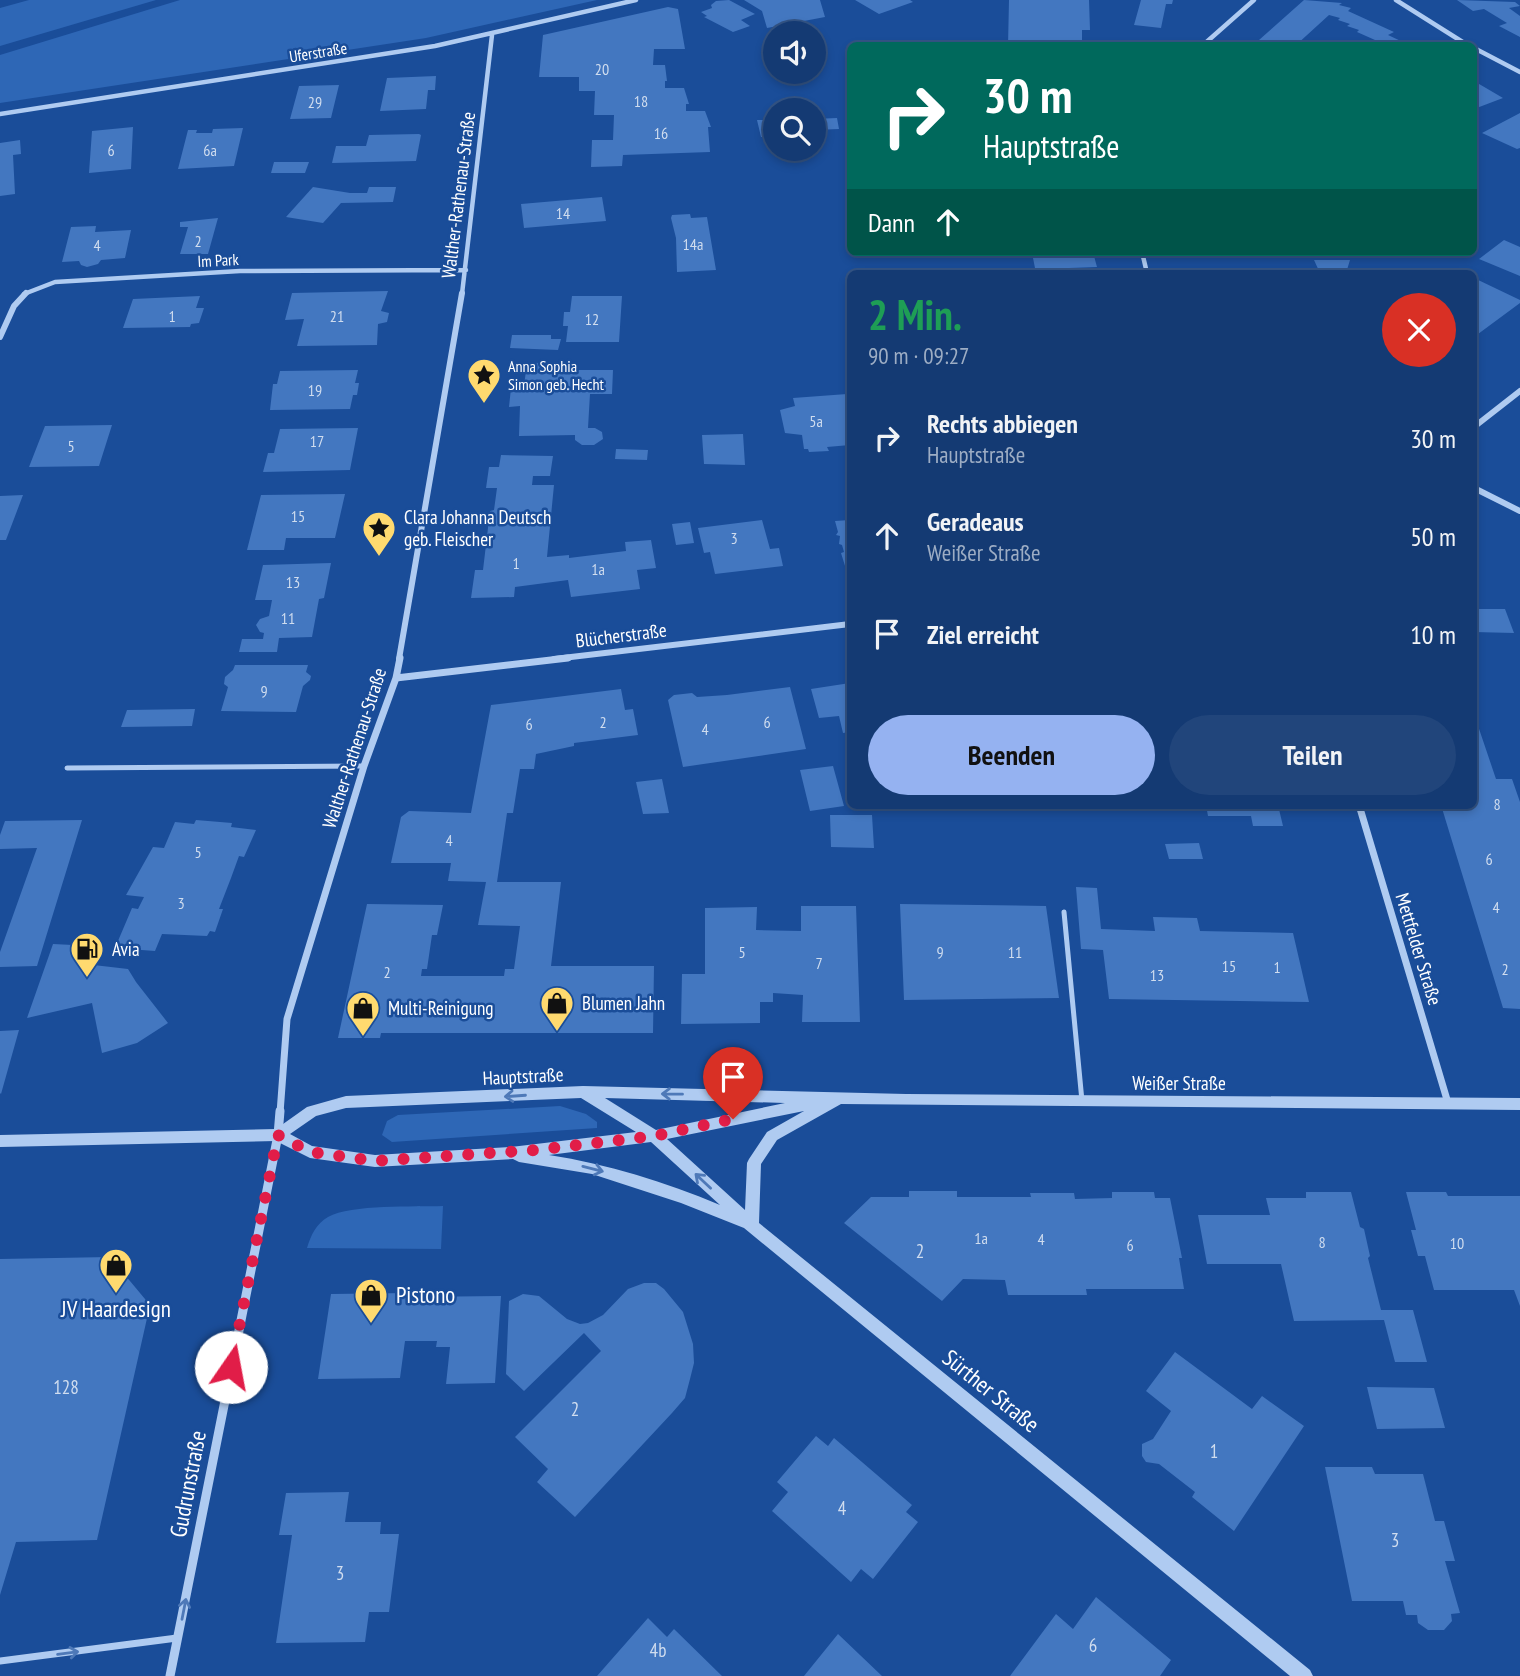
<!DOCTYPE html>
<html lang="de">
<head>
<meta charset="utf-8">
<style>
	body { margin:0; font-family:"PT Sans Narrow",sans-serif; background:#21457b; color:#f1f3f6; height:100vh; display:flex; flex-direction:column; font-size:26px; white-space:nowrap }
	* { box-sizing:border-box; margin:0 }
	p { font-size:23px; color:#9dadc4 }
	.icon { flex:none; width:38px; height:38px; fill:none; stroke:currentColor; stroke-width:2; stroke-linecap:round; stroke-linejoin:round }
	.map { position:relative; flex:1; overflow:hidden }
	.side { position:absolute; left:847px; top:270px; width:630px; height:539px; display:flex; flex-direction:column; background:#143a73; border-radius:10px; box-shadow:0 4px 10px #0003,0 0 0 2px #335485 }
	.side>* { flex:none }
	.hud { position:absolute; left:847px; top:42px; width:630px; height:214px; border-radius:10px; box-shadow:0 4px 10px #0003,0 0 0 2px #335485; background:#00695c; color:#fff; overflow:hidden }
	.buttons { position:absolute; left:763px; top:21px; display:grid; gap:14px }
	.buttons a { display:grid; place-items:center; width:63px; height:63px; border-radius:50%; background:#143a73; box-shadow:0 4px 10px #0003,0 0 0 2px #335485; font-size:35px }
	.pin { position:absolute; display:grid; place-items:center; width:60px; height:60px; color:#fff; margin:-72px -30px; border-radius:50% 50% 50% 0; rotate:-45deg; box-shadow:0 0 7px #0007 }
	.pin .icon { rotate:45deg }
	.me { position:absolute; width:77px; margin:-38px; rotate:12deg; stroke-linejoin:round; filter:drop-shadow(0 0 5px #0008) }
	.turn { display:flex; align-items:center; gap:24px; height:147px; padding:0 21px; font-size:32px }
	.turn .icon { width:91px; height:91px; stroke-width:2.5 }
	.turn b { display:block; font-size:49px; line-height:60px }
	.then { display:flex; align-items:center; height:66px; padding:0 21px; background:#0003; gap:14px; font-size:26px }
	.round { display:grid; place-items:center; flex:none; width:74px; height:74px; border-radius:37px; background:#21457b }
	.overview { display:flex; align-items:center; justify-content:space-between; height:119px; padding:0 21px }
	h1 { font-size:42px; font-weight:800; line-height:52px; color:#1e9e55 }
	.button { display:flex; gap:14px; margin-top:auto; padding:14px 21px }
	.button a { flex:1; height:80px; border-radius:42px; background:#95b2f1; color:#111; font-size:28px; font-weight:800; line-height:80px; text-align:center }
	.button a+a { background:#21457b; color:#f1f3f6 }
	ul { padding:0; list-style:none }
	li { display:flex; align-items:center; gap:21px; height:98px; padding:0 21px }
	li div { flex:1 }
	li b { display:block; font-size:26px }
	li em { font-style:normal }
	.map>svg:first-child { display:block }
</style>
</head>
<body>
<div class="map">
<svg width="1520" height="1676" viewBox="0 0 1520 1676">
	<rect width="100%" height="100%" fill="#1a4d99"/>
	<path fill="#2e67b6" d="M29,0H156L0,46V8Z
		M180,0H597L426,38L0,103V55Z
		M560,1106L586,1114L597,1122V1128L392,1142L382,1135L387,1121L398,1115Z
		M443,1206L441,1249L307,1248C311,1235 316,1224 328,1217C351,1204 415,1207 443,1206Z"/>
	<path fill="#4377c0" d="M729,0L755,14L741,20L750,26L733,32L704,17L707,16L701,12L712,8L711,5L716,1Z
		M744,0H820L825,17L767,28L762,11Z
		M855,0H910L913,2L879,14Z
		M1009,0H1089L1090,30H1082V46H1008Z
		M1141,0H1173L1172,4H1166L1161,28L1134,25Z
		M1304,0L1342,3L1339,5L1351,8L1348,11L1394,32L1388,35L1405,43L1400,46H1364L1375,40L1357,32L1359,30L1347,26L1350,24L1338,20L1340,18L1329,15L1295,46H1278L1259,40Z
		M1457,0L1515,2L1520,6L1509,8L1520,16V37L1499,26L1507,23L1484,9L1473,11Z
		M668,7L678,9L685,49H654L653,65H665L667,81H665V88H684L689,104H686V111H705L711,127H708L710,152L623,155L622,166L591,167L592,140H613L614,115H594L595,91H579V77H539L543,35Z
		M436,76L435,90H428L426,109L380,111L387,78Z
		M1474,81L1503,98L1474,109Z
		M339,85L331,118L290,119L299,86Z
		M1520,113V148L1517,149L1482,133Z
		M837,118L839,129L814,130V119Z
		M757,120H775V137H761Z
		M133,127L131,169L89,173L92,131Z
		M243,128L234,166L178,169L188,130H197L196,133H212L213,129Z
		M419,134L421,135L416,161L332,163L336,146H366L369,135Z
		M20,140L21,154L13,155L15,194L0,196V143Z
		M274,162H309L305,173H271Z
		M313,187L350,193H367L369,187H396L393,202L341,203L323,223L286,217Z
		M602,197L606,221L524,228L521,204Z
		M690,214L691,218L707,217L716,270L677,272L676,238L671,218L672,215Z
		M218,218L208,254H180L188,227H180V222Z
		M96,226L95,232L131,230L125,258L101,260L98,264L87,267L81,265L79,261L62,262L71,227Z
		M1504,240L1520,247V276L1479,259Z
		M1036,252H1088L1089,256H1094L1097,267L1069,268L1071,273H1046L1044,268H1035L1032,253Z
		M1314,260H1350L1346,273H1320Z
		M1474,278L1520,300V303L1474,337Z
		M388,291L381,311L389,313L387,322L378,324L377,345L297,346L304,319L285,320L292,293Z
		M200,296L196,308H204L199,323L191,324L190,327L123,328L133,299Z
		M572,296H622L619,342H566L568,326H563L564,312H570Z
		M512,335H551V339H561L558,350L510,348Z
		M569,362V370H613L612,394H590L588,428H595L602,432L603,439L594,445H582L575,440V435L519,436L520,406L509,407L511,388L524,385L526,371L533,370L534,363Z
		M358,370L355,383H359L357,395H353L350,409L270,410L273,384H277L280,371Z
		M847,394L850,396V445L827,447L829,451L809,452L808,449H804L802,435L785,433L780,410L795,406L793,398Z
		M112,425L99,466L29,467L45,426Z
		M358,428L350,470L263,472L268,453H274L280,429Z
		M743,434L745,465L704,464L702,435Z
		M616,449L648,450L647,460L615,459Z
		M501,455L553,456L550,476H533L532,485H554L547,557L569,555V558L626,551L625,542L651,540L656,568L637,570L640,589L571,597L568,580L515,587L514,597L471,598L475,570H483L490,511L494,510L497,488H486L489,467H499Z
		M345,494L335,538H286L284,550H247L261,495Z
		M23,495L6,540H0V496Z
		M762,520L770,549L779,548L783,566L715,574L710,552L704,553L698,528Z
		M850,520V582L841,553L844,552L842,545L839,544L840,536L836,535L838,532L835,521Z
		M690,522L694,543L676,545L672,524Z
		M331,563L324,598L319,599L312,637L279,638L277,652H239L242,639H263L264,633L260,632L256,625L260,619L269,616L272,600H255L263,565Z
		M1474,609H1505L1514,633L1474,632Z
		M235,665H308L306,672L311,676L310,680L303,686L296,712L221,711L228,687L224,684L225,677L233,670Z
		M850,683V732L843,733L839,716L819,718L811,689Z
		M790,687L806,749L683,767L668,700L674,695L692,693L697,697L727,695Z
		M621,689L625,710L633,709L638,735L574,743V746L536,754L534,769H520L513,813H507L497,882H561L551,966H654L653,1033H381L380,1038H338L367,904L443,905L437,935H432L427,969H422L421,976H504L505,969H514L520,926L478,925L486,882L448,881L451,863H391L401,817L409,811L471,813L491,705Z
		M195,709L192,726L121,727L127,710Z
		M1474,714L1496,779H1512L1520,802V1009L1503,1008L1441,805H1474Z
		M833,766L844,806L810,811L800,770Z
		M662,779L669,813L643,814L636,782Z
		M1206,805H1278L1283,826H1253L1251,816H1208Z
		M830,815H872L874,848L831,847Z
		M82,820L37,966L0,967V952L37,848L0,849V835L5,821Z
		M196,820L232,823L231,827L256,830L244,857L239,856L231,878L219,909H223L215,932L210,931L207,936L162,934L155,951L115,948L132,908L138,909L144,897L126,895L153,847L164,848L175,822L194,824Z
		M1199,843L1203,859H1169L1165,844Z
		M1076,887L1097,888L1101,929L1155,931L1153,917L1197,918L1200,931L1293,933L1309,1002L1109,999L1103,950L1081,949Z
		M900,904L1046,906L1059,998L904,1000Z
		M801,906H856L860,1022H802L803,995L773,993V1002H760V1023L681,1024L682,974H705V908L757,907L756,930L801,931Z
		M53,944L93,946L85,964L128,969L136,982L168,1023L137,1043L102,1053L92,1003L27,1018Z
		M19,1030L1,1094L0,1093V1031Z
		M909,1191H957V1197H1031L1030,1193H1074L1075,1199L1112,1198V1192H1154L1155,1198H1170L1182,1258H1179L1184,1289H1086L1087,1295H1008L1005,1280L963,1279L942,1301L844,1223L871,1197H909Z
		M1306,1192H1351L1360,1227L1364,1229L1370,1256L1368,1258L1381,1310H1413L1427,1362H1395L1384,1320L1294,1321L1281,1264H1207L1198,1215H1270L1266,1198H1306Z
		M1406,1192H1446L1448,1196H1520V1306L1514,1290H1434L1425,1256H1418L1411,1230H1416Z
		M110,1257L150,1305L97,1540L16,1542L0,1595V1259Z
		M644,1283H656L664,1289L683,1312L693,1344L694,1363L690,1379L685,1398L672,1413L575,1517L537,1482L548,1469L515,1437L601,1351L584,1333L524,1391L506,1374L509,1301L523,1294L539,1296L567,1319L580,1324L588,1323L603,1315L628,1289Z
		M410,1293V1297L501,1296L495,1383L446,1384L450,1347H436L437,1341H405L400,1378L318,1379L331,1294Z
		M1175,1352L1252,1409L1262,1396L1304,1426L1234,1531L1192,1497L1195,1492L1159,1464L1146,1462L1142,1456V1444L1153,1439L1171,1411L1146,1391Z
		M1367,1387L1434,1388L1445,1428L1377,1429Z
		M816,1436L828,1446L834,1438L912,1505L906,1512L918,1522L873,1579L861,1569L851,1582L772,1511L788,1492L777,1482Z
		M1325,1467H1372L1375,1474H1423L1435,1521H1444L1455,1561H1445L1460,1613L1451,1614L1452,1621L1444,1630H1428L1418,1623L1417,1615H1406L1403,1601H1352Z
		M349,1492L345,1522H381L380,1534H399L389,1612H369L365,1642L276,1643L292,1535H279L286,1493Z
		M1096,1597L1171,1660L1160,1676H1010L1056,1614L1073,1629Z
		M648,1618L667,1637L674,1629L722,1676H597Z
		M838,1634L882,1676H804Z"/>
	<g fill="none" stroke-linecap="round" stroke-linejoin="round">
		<path stroke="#afcbf1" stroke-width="5" d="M67,768L364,766
			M1064,912L1082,1101"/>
		<path stroke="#afcbf1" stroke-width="7" d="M0,1661L177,1638"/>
		<path stroke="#afcbf1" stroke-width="4.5" d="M1396,0L1469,46
			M1202,46L1254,0
			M1474,48L1520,72
			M0,114L435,46L636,0
			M1142,252L1147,273
			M24,294L55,282L240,271L466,270
			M462,294L492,35"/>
		<path stroke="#afcbf1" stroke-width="6" d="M0,337L14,306L26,293
			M1474,427L1520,391
			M1474,488L1520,511
			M399,659L462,293
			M554,659L850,624"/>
		<path stroke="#afcbf1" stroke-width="7" d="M396,678L568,658
			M1359,805L1448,1103
			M280,1113L287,1019L364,766L396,678L400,658"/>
		<path stroke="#afcbf1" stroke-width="9" d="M170,1676L278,1135L280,1111"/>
		<path fill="#afcbf1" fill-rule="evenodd" d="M583,1086L906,1094L1520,1098V1110L841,1104L777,1140L761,1164L759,1223L1310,1670L1313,1676H1290L744,1228L681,1203L592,1174L519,1162L513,1159L375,1167L310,1158L276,1141L0,1147V1135L276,1129L307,1107L346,1096ZM581,1098L636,1132L511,1147L375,1155L312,1146L290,1134L316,1116L346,1108ZM605,1098L785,1103L656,1130ZM804,1111L767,1132L749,1159L747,1163L745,1210L667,1139ZM651,1142L720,1205C665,1182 608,1164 549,1155Z"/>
	</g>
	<defs><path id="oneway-shaft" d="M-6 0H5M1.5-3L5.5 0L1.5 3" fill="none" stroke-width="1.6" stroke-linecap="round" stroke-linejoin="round" transform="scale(1.75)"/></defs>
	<g stroke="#4e79b8">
		<use href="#oneway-shaft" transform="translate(672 1094) rotate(-179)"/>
		<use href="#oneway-shaft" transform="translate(515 1096) rotate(176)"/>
		<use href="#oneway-shaft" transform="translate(593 1169) rotate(14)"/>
		<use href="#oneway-shaft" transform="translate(703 1181) rotate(-137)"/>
		<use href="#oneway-shaft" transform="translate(184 1609) rotate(-79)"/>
		<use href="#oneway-shaft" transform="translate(68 1653) rotate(-7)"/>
	</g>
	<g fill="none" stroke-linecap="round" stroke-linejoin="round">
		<path stroke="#e11d48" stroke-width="12" stroke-dasharray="0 21.6" d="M231,1367L278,1135L310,1152L375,1161L535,1150L654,1136L733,1119"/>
	</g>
	<defs>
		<symbol id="sight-pin" viewBox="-11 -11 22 30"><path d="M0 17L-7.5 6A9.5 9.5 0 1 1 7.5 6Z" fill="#ffda6f" stroke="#1a4d99"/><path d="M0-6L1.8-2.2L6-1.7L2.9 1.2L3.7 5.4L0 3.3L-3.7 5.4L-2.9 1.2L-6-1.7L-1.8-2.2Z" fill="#111"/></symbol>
		<symbol id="fuel-pin" viewBox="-11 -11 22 30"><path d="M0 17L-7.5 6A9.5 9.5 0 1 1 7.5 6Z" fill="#ffda6f" stroke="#1a4d99"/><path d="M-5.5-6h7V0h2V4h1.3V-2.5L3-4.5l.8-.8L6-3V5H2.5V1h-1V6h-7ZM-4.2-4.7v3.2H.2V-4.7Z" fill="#111"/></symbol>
		<symbol id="shop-pin" viewBox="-11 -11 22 30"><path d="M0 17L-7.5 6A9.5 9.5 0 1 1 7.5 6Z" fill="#ffda6f" stroke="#1a4d99"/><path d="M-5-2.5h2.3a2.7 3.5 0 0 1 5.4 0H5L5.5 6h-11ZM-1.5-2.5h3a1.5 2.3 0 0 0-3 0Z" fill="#111"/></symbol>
	</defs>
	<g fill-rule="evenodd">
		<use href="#sight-pin" x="465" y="356" width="38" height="52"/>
		<use href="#sight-pin" x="360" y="509" width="38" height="52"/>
		<use href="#fuel-pin" x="68" y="930" width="38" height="52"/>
		<use href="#shop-pin" x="538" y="984" width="38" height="52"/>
		<use href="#shop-pin" x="344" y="989" width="38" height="52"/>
		<use href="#shop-pin" x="97" y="1246" width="38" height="52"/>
		<use href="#shop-pin" x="352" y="1276" width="38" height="52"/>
	</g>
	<g text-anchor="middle" stroke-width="5" stroke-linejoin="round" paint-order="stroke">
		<g font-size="16" fill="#fff" stroke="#1a4d99">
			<text transform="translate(318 52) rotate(-9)" y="6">Uferstraße</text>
			<text transform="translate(218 260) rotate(-3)" y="6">Im Park</text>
		</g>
		<g font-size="16" fill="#d0ddef">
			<text x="602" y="75">20</text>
			<text x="641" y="107">18</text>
			<text x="315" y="108">29</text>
			<text x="661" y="139">16</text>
			<text x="111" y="156">6</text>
			<text x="210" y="156">6a</text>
			<text x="563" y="219">14</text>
			<text x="198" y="247">2</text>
			<text x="693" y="250">14a</text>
			<text x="97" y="251">4</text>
			<text x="172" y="322">1</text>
			<text x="337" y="322">21</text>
			<text x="592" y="325">12</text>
			<text x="315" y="396">19</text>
			<text x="816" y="427">5a</text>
			<text x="317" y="447">17</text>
			<text x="71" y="452">5</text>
			<text x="298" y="522">15</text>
			<text x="734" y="544">3</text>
			<text x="516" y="569">1</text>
			<text x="598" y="575">1a</text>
			<text x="293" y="588">13</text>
			<text x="288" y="624">11</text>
			<text x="264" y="697">9</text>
			<text x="603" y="728">2</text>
			<text x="767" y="728">6</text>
			<text x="529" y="730">6</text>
			<text x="705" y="735">4</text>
			<text x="1497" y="810">8</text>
			<text x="449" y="846">4</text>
			<text x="198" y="858">5</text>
			<text x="1489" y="865">6</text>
			<text x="181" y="909">3</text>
			<text x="1496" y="913">4</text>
			<text x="742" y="958">5</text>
			<text x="940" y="958">9</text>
			<text x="1015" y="958">11</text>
			<text x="819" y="969">7</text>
			<text x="1229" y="972">15</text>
			<text x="1277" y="973">1</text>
			<text x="1505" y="975">2</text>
			<text x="387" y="978">2</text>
			<text x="1157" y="981">13</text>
			<text x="981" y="1244">1a</text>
			<text x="1041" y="1245">4</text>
			<text x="1322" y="1248">8</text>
			<text x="1457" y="1249">10</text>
			<text x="1130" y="1251">6</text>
		</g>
		<g font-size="16" fill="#fff" stroke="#1a4d99" text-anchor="start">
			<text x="508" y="372">Anna Sophia<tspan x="508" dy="18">Simon geb. Hecht</tspan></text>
		</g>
		<g font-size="19" fill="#fff" stroke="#1a4d99">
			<text transform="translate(458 195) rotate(-83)" y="7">Walther-Rathenau-Straße</text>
			<text transform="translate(621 635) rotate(-7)" y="7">Blücherstraße</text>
			<text transform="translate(354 748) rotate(-72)" y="7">Walther-Rathenau-Straße</text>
			<text transform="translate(1419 949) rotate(73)" y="7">Mettfelder Straße</text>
			<text transform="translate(523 1076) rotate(-3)" y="7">Hauptstraße</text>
			<text x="1179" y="1090">Weißer Straße</text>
		</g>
		<g font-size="19" fill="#fff" stroke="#1a4d99" text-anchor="start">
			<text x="404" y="524">Clara Johanna Deutsch<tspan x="404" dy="22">geb. Fleischer</tspan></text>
			<text x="112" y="956">Avia</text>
			<text x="582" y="1010">Blumen Jahn</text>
			<text x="388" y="1015">Multi-Reinigung</text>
		</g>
		<g font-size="19" fill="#d0ddef">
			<text x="920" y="1258">2</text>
			<text x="66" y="1394">128</text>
			<text x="575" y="1416">2</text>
			<text x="1214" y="1458">1</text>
			<text x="842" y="1515">4</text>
			<text x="1395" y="1547">3</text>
			<text x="340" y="1580">3</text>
			<text x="1093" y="1652">6</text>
			<text x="658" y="1657">4b</text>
		</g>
		<g font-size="23" fill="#fff" stroke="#1a4d99" text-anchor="start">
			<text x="396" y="1303">Pistono</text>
			<text x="116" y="1317" text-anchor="middle">JV Haardesign</text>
		</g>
		<g font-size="23" fill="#fff" stroke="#1a4d99">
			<text transform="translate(991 1391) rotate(39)" y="8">Sürther Straße</text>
			<text transform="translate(188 1484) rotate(-79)" y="8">Gudrunstraße</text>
		</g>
	</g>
</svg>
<div class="buttons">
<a><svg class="icon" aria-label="sound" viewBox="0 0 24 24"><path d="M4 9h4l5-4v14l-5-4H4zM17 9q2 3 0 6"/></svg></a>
<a><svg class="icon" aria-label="search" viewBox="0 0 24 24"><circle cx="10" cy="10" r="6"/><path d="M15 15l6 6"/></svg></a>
</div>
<div class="pin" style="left:733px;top:1119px;background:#d93025"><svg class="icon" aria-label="arrive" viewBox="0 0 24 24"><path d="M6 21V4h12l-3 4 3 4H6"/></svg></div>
<svg class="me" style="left:231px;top:1367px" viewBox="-20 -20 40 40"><circle r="19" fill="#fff"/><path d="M0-13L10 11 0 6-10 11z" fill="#e11d48"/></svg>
<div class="hud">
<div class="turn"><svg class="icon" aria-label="right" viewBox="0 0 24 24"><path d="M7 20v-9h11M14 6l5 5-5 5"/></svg><div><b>30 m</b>Hauptstraße</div></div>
<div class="then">Dann<svg class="icon" aria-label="ahead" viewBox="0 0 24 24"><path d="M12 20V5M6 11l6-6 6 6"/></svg></div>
</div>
<section class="side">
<div class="overview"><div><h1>2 Min.</h1><p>90 m · 09:27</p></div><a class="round" style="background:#d93025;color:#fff"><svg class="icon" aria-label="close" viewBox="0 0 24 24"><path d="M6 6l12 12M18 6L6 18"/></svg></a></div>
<ul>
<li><svg class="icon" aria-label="right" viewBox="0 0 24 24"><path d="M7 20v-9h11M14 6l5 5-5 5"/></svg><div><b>Rechts abbiegen</b><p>Hauptstraße</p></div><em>30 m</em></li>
<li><svg class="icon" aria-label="ahead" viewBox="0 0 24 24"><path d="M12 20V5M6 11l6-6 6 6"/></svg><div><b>Geradeaus</b><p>Weißer Straße</p></div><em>50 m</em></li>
<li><svg class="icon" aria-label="arrive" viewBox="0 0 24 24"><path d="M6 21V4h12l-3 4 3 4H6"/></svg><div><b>Ziel erreicht</b></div><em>10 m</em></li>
</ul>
<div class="button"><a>Beenden</a><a>Teilen</a></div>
</section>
</div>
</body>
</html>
